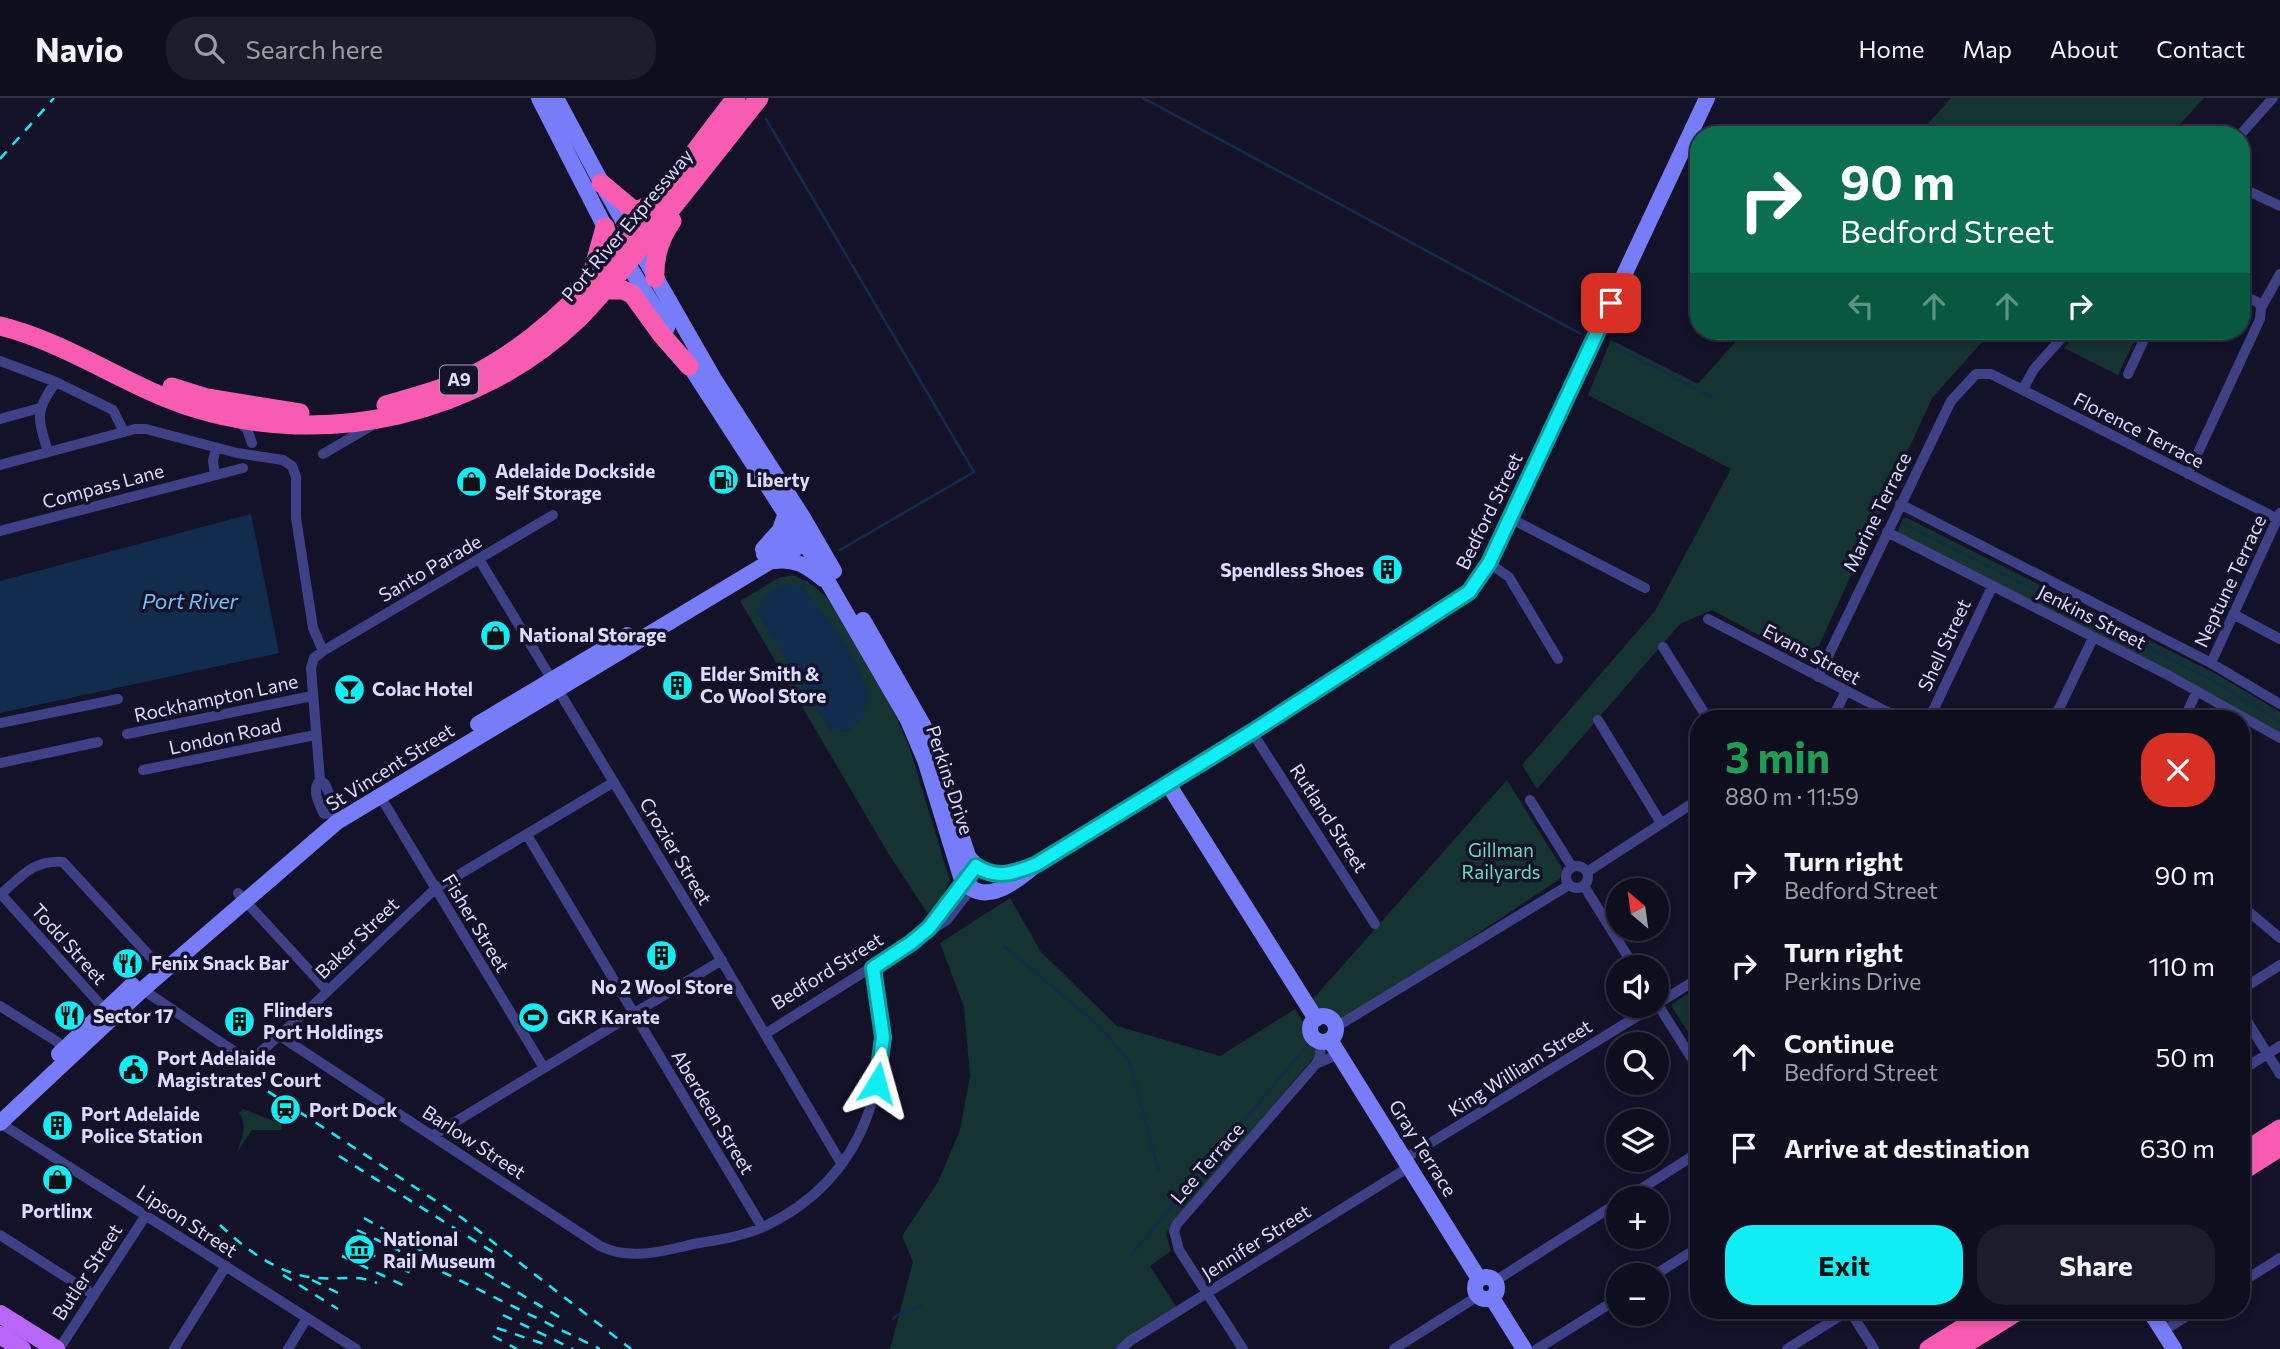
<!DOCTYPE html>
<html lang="en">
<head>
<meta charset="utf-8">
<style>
	body { margin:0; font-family:Commissioner,sans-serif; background:#1d1c2c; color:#f1f3f6; height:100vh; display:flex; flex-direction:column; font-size:26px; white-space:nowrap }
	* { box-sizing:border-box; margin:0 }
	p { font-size:23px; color:#9b9ca4 }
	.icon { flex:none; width:38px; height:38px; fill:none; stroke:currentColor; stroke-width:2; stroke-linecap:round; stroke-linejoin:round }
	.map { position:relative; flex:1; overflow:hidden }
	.side { position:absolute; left:1690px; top:612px; width:560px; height:609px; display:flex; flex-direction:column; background:#0f0e1f; border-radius:28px; box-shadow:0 4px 10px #0003,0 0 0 2px #2f2e3d }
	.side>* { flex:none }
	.top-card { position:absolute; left:1690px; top:28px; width:560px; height:214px; border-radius:28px; box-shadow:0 4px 10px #0003,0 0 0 2px #2f2e3d; background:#0b6e4f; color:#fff; overflow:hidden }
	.needle { width:46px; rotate:331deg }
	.controls { position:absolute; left:1606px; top:780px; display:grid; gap:14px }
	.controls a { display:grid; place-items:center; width:63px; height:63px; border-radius:50%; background:#0f0e1f; box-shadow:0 4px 10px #0003,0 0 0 2px #2f2e3d; font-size:35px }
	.pin { position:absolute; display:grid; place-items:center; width:60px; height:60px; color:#fff; margin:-30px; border-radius:14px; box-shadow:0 4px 10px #0006 }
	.me { position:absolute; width:77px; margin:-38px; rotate:8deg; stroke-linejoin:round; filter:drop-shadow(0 0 5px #0008) }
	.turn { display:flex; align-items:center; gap:24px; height:147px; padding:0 35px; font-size:32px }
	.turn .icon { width:91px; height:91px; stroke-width:2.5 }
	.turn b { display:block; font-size:49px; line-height:60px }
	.lanes { display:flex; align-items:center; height:66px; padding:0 35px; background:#0003; justify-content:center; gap:35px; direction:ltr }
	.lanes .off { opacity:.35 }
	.round { display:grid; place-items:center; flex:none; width:74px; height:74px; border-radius:28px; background:#1d1c2c }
	.headline { display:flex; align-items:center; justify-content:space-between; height:119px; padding:0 35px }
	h1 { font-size:42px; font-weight:700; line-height:52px; color:#1e9e55 }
	.action { display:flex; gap:14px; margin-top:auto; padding:14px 35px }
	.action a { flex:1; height:80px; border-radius:28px; background:#10eef4; color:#111; font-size:28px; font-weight:700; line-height:80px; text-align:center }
	.action a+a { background:#1d1c2c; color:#f1f3f6 }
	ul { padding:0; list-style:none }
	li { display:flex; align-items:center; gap:21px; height:91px; padding:0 35px }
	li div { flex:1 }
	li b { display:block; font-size:26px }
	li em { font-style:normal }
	header { display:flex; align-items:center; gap:42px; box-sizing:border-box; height:98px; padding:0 35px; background:#0f0e1f; border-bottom:2px solid #2f2e3d }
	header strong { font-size:33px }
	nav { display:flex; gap:38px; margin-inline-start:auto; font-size:24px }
	.search { width:490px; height:63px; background:#1d1c2c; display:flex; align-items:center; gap:18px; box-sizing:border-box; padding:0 24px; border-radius:28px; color:#9b9ca4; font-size:26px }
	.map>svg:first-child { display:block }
</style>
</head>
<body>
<header>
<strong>Navio</strong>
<div class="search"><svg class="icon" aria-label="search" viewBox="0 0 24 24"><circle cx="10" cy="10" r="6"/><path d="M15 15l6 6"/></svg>Search here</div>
<nav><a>Home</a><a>Map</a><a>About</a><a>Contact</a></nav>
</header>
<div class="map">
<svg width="2280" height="1251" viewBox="0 0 2280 1251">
	<rect width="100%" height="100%" fill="#141229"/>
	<path fill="#153330" d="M1951,0H2204L2170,37H1918Z
		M1745,233H1992L1932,300L1811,565L1712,512L1680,526L1537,691L1522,667L1655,513L1731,371L1588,297L1611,242L1698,286Z
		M2080,233H2139L2118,277L2064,250Z
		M1907,420L2218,577L2280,614V635L1899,435L1898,432L1903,421Z
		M793,477L814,488L828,501L892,610L909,648L950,783L942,799L928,816L888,755L740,503L778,480Z
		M1507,682L1562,770L1560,781L1339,927L1319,916L1313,901Z
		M1010,800L1041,854L1117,928L1220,958L1295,911L1320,952L1166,1135L1171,1153L1150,1168L1177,1210L1121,1244L1115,1251H890L913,1164L902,1138L938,1084L960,1032L970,978L964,909L940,845Z
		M1699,889V940L1694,943L1672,909V906Z
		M243,1011L281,1026L282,1032H252L236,1056C241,1042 249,1028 239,1015Z"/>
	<path fill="#112c4d" d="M251,416L279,555L0,615V483Z
		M786,486H794L802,489L837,533L857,566L869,597L863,620L848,634L830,633L763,524L758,511C763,496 772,492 786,486Z"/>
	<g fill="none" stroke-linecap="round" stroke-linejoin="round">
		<path stroke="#112c4d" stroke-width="2.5" d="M1143,0L1581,236
			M766,21L974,374L840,452
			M1615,250L1718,302
			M1905,426L2210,581L2280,624
			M802,489L807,484
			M1004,848L1098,927L1129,963L1159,1074
			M1132,1156L1310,944
			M893,1221L897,1217L921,1208"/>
		<path stroke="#3f4186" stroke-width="10" d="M2240,37L2273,0
			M2242,90L2280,108
			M2242,197L2259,205L2261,210
			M0,263L56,284L113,312L124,334
			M2128,276L2148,233
			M2023,291L2034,271L2068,233
			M0,321L40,310
			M239,324L247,331L252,345
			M48,354C38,320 34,314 56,284
			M323,356L376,325
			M0,367L135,331H146L237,355L283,362L292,368L296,379V420L313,530L323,553
			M2188,376L2260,221L2261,210L2280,176
			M215,377L213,363L216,350
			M1900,406L2211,565L2280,606
			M1510,420L1645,490
			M0,433L243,370
			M1887,434L2168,577L2280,640
			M479,461L723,865L841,1065
			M1489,465L1509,479L1558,561
			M2233,516L2280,541
			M1708,521L1901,621
			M1663,549L1708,621
			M2211,565L2280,415
			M1818,579L1951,303L1976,276H1991L2280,422
			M1826,621L1835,615L1846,593
			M1929,621L1992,489
			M2054,621L2093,540
			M2184,621L2197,593
			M1598,622L1661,725
			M0,625L118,601
			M1252,634L1375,826
			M127,636L312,598
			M0,665L98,644
			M143,672L315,637
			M320,682L325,686L335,709L331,715
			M380,698L544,970
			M1530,702L1572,769
			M337,724L331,715L324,716C319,706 311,692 320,682L311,570L314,560L323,553L553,417
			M527,737L762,1129
			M1566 779a11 11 0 1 1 22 0a11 11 0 1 1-22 0Z
			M1587,774L1699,701
			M1584,788L1635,870
			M0,795L108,915
			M238,795L328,893
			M1,796C22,778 33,762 63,764L156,865
			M2242,808L2280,840
			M929,830L968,778
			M139,889L238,956L246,959L256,958L310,910L435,791L614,684
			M2242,891L2280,867
			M1657,905L1699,972
			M1657,906L1699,880
			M0,908L56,943L67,953
			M2242,915L2280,976
			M1336,929L1569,787
			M765,936L947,822L971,791L976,767
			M280,938L600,1148C630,1163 663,1153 694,1146C716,1142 740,1139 761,1130C866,1082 898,977 873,870
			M1321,944L1320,958L1316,966L1339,956
			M2242,972L2280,948
			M0,1025L356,1251
			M432,1038L722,862
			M1404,1061L1654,908
			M1625,1101L1699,1054
			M0,1137L94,1197
			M1653,1178L1699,1149
			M1495,1183L1619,1104
			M2242,1184L2280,1160
			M1850,1213L1874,1251
			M2163,1233L2195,1213
			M59,1251L146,1117
			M174,1251L226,1168
			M288,1251L307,1220
			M1121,1251L1130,1243L1409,1069
			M1243,1251L1179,1152L1174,1133L1177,1126L1316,966
			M1394,1251L1478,1198
			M1537,1251L1619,1200
			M1787,1251L1848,1213"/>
		<path stroke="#777df9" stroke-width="16" d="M539,0L605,129L667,230
			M556,0L600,82
			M606,93L714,281L802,418L834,473
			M684,259L811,455L908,622L925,662L961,779C982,812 1016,784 1037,766L1252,634L1469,494L1489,465L1707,0
			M763,451L780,432L786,415
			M764,456L799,436L809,435
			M774,463C795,460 807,468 823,481
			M863,522L927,634L968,758C982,778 1003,780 1025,771
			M478,626L627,537
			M1168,686L1316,921
			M1310 931a13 13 0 1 1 26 0a13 13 0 1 1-26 0Z
			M1330,942L1479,1181
			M59,956L132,887
			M0,1025L142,892L337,724L771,463C787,455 802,450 812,435
			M1475 1190a11 11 0 1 1 22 0a11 11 0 1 1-22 0Z
			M1492,1200L1524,1251
			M2150,1213L2174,1251"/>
		<path stroke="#b867f8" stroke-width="18" d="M0,1216L56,1251
			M0,1237L22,1251"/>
		<path stroke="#f85cb2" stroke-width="19" d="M601,85L632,111L639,112L659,102
			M591,180L605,129
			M655,180C654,159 660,140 672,123
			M605,192H623L632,196L661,236L689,268
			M0,228C69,245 127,289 194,310C327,351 477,317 578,221C603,196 625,168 647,141C685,94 722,47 759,0
			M172,289L207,300L300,315
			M386,307C414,299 444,291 471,278C590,218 656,100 736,0
			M2242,1055L2280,1031
			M2242,1073L2280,1049
			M1929,1251L1990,1213
			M1957,1251L2018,1213"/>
		<path stroke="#10eef4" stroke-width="2.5" stroke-dasharray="10 9" stroke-linecap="butt" d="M0,61L54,0
			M252,983L462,1120L631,1251
			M339,1058L499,1158
			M364,1120L434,1160
			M220,1127C246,1152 281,1178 318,1180C339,1182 357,1176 377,1185
			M357,1132L600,1251
			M349,1146L415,1177
			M342,1158L409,1190
			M485,1175L566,1223
			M283,1177L338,1211
			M312,1182L344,1198
			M503,1217L573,1251
			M497,1230L547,1247
			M493,1238L517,1251"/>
	</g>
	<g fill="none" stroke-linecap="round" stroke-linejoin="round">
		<defs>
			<path id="route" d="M877,985L883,939L873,870L911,845L929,830L976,768C997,782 1015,775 1037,766L1252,634L1469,494L1489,465L1611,205"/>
		</defs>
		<use href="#route" stroke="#0a9b9f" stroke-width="18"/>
		<use href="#route" stroke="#10eef4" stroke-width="12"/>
	</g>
	<defs>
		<symbol id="fuel-disc" viewBox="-11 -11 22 22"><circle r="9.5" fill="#10eef4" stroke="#141229"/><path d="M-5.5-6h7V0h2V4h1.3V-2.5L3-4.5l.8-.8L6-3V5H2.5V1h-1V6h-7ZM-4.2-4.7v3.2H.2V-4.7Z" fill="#111"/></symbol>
		<symbol id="shop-disc" viewBox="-11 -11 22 22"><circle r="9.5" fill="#10eef4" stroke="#141229"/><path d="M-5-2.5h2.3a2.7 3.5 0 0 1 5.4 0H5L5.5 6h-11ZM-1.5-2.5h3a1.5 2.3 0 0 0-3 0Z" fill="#111"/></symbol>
		<symbol id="building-disc" viewBox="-11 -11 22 22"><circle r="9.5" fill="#10eef4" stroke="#141229"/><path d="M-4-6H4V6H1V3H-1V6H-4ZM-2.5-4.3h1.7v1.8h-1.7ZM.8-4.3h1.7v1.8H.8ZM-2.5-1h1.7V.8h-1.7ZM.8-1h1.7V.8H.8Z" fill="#111"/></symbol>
		<symbol id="bar-disc" viewBox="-11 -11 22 22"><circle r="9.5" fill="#10eef4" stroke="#141229"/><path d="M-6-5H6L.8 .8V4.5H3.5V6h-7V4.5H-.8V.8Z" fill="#111"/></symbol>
		<symbol id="restaurant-disc" viewBox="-11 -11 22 22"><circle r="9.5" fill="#10eef4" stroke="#141229"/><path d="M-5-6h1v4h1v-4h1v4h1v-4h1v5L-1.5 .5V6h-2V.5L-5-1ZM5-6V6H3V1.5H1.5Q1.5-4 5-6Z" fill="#111"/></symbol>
		<symbol id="stadium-disc" viewBox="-11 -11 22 22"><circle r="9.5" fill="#10eef4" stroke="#141229"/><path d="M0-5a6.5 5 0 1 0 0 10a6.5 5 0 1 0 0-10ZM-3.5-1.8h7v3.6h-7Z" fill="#111"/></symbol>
		<symbol id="civic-disc" viewBox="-11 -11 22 22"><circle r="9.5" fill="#10eef4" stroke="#141229"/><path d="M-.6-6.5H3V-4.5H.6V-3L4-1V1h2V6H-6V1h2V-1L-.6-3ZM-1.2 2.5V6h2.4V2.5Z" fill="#111"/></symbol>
		<symbol id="station-disc" viewBox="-11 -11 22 22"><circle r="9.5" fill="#10eef4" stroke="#141229"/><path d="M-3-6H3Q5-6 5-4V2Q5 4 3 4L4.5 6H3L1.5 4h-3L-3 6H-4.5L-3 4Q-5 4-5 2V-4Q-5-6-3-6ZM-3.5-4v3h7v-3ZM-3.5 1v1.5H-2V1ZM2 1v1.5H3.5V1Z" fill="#111"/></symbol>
		<symbol id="museum-disc" viewBox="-11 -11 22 22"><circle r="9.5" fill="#10eef4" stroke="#141229"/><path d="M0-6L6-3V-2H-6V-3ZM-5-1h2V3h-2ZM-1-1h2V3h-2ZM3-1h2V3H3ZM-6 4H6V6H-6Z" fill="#111"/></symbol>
	</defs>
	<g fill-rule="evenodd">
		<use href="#fuel-disc" x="706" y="364" width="35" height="35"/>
		<use href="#shop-disc" x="454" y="366" width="35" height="35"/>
		<use href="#building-disc" x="1370" y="454" width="35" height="35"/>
		<use href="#shop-disc" x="478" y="520" width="35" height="35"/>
		<use href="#building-disc" x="660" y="570" width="35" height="35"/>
		<use href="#bar-disc" x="332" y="574" width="35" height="35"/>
		<use href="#building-disc" x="644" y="840" width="35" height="35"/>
		<use href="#restaurant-disc" x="110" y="848" width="35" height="35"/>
		<use href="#restaurant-disc" x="52" y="900" width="35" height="35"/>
		<use href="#stadium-disc" x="516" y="902" width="35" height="35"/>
		<use href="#building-disc" x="222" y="906" width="35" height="35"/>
		<use href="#civic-disc" x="116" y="954" width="35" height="35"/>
		<use href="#station-disc" x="268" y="994" width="35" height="35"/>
		<use href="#building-disc" x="40" y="1010" width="35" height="35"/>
		<use href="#shop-disc" x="40" y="1064" width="35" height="35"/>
		<use href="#museum-disc" x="342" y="1134" width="35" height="35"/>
	</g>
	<g text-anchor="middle" stroke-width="7" stroke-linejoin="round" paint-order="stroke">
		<rect fill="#141229" stroke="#a19fbd" stroke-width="2" x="440" y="267.5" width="38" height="29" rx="5"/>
		<g font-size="18" font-weight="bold" fill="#dddbfd">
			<text x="459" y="288">A9</text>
		</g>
		<g font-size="19" fill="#dddbfd" stroke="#141229">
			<text transform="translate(627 127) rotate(-50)" y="7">Port River Expressway</text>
			<text transform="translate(2139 332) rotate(27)" y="7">Florence Terrace</text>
			<text transform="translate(103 388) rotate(-15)" y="7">Compass Lane</text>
			<text transform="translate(1489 413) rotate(-64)" y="7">Bedford Street</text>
			<text transform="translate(1877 414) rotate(-64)" y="7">Marine Terrace</text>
			<text transform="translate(430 470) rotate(-30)" y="7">Santo Parade</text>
			<text transform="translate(2230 483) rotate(-65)" y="7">Neptune Terrace</text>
			<text transform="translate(2092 519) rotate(27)" y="7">Jenkins Street</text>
			<text transform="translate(1944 547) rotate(-65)" y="7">Shell Street</text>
			<text transform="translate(1812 556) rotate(28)" y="7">Evans Street</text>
			<text transform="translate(216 600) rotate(-12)" y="7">Rockhampton Lane</text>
			<text transform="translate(225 638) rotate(-12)" y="7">London Road</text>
			<text transform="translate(390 669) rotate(-32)" y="7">St Vincent Street</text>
			<text transform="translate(950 682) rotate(72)" y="7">Perkins Drive</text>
			<text transform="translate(1329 720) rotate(57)" y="7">Rutland Street</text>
			<text transform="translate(676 753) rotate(59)" y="7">Crozier Street</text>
			<text transform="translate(476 825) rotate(59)" y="7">Fisher Street</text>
			<text transform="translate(357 840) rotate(-44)" y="7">Baker Street</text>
			<text transform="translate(69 846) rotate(48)" y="7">Todd Street</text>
			<text transform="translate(827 873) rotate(-32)" y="7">Bedford Street</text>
			<text transform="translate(1520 970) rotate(-32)" y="7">King William Street</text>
			<text transform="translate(713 1014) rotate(59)" y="7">Aberdeen Street</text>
			<text transform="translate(474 1044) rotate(33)" y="7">Barlow Street</text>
			<text transform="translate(1423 1050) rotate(58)" y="7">Gray Terrace</text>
			<text transform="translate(1207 1065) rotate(-49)" y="7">Lee Terrace</text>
			<text transform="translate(187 1123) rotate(33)" y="7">Lipson Street</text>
			<text transform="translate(1256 1144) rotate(-32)" y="7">Jennifer Street</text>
			<text transform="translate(87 1174) rotate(-57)" y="7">Butler Street</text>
		</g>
		<g font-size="19" font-weight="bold" fill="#dddbfd" stroke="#141229" text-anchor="start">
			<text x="495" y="380">Adelaide Dockside<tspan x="495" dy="22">Self Storage</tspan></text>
			<text x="746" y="389">Liberty</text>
			<text x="1364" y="479" text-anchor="end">Spendless Shoes</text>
			<text x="519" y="544">National Storage</text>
			<text x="700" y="583">Elder Smith &amp;<tspan x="700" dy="22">Co Wool Store</tspan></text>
			<text x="372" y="598">Colac Hotel</text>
			<text x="151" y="872">Fenix Snack Bar</text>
			<text x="662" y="896" text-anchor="middle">No 2 Wool Store</text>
			<text x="263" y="919">Flinders<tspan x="263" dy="22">Port Holdings</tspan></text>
			<text x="93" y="925">Sector 17</text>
			<text x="557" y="926">GKR Karate</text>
			<text x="157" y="967">Port Adelaide<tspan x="157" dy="22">Magistrates' Court</tspan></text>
			<text x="309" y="1019">Port Dock</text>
			<text x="81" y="1023">Port Adelaide<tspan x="81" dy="22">Police Station</tspan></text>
			<text x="57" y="1120" text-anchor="middle">Portlinx</text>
			<text x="383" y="1148">National<tspan x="383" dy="22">Rail Museum</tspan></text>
		</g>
		<g font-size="19" fill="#69dcb7" stroke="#141229">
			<text x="1501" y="759">Gillman<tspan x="1501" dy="22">Railyards</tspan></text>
		</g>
		<g font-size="21" font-style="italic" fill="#6ec2f9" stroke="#141229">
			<text x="190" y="511">Port River</text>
		</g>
	</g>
</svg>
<div class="controls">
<a><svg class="needle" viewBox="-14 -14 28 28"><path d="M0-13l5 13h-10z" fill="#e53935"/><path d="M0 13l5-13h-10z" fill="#9b9ca4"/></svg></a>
<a><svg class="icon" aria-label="sound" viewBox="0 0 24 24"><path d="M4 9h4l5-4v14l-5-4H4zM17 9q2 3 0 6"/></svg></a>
<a><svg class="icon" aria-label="search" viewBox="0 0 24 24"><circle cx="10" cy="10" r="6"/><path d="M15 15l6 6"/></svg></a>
<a><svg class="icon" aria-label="layers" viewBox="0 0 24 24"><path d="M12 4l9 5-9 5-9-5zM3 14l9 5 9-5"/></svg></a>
<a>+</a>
<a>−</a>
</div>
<div class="pin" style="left:1611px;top:205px;background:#d93025"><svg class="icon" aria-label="arrive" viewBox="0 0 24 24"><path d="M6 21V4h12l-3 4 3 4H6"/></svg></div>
<svg class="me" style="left:877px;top:985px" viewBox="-20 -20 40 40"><path d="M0-17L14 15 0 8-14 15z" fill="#10eef4" stroke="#fff" stroke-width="4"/></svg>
<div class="top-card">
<div class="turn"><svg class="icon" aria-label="right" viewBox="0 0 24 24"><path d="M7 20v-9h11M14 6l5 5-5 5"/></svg><div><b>90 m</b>Bedford Street</div></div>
<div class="lanes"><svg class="icon off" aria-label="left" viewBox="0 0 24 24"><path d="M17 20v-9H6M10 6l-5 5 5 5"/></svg><svg class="icon off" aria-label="ahead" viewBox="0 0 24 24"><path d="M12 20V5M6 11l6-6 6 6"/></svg><svg class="icon off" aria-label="ahead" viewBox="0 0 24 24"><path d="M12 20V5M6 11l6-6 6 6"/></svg><svg class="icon" aria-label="right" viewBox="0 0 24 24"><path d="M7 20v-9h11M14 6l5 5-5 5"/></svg></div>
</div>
<section class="side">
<div class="headline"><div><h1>3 min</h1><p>880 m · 11:59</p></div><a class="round" style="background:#d93025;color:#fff"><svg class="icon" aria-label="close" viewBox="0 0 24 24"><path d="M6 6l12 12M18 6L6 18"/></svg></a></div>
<ul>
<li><svg class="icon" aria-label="right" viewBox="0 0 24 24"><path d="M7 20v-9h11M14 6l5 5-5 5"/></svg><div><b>Turn right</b><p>Bedford Street</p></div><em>90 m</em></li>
<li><svg class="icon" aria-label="right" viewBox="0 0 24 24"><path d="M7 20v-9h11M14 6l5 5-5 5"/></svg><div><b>Turn right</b><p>Perkins Drive</p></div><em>110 m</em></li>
<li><svg class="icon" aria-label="ahead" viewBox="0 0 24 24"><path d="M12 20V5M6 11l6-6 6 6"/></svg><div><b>Continue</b><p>Bedford Street</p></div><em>50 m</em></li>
<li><svg class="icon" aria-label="arrive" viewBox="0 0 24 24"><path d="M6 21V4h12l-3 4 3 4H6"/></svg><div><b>Arrive at destination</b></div><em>630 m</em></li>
</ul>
<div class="action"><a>Exit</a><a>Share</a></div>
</section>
</div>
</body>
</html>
